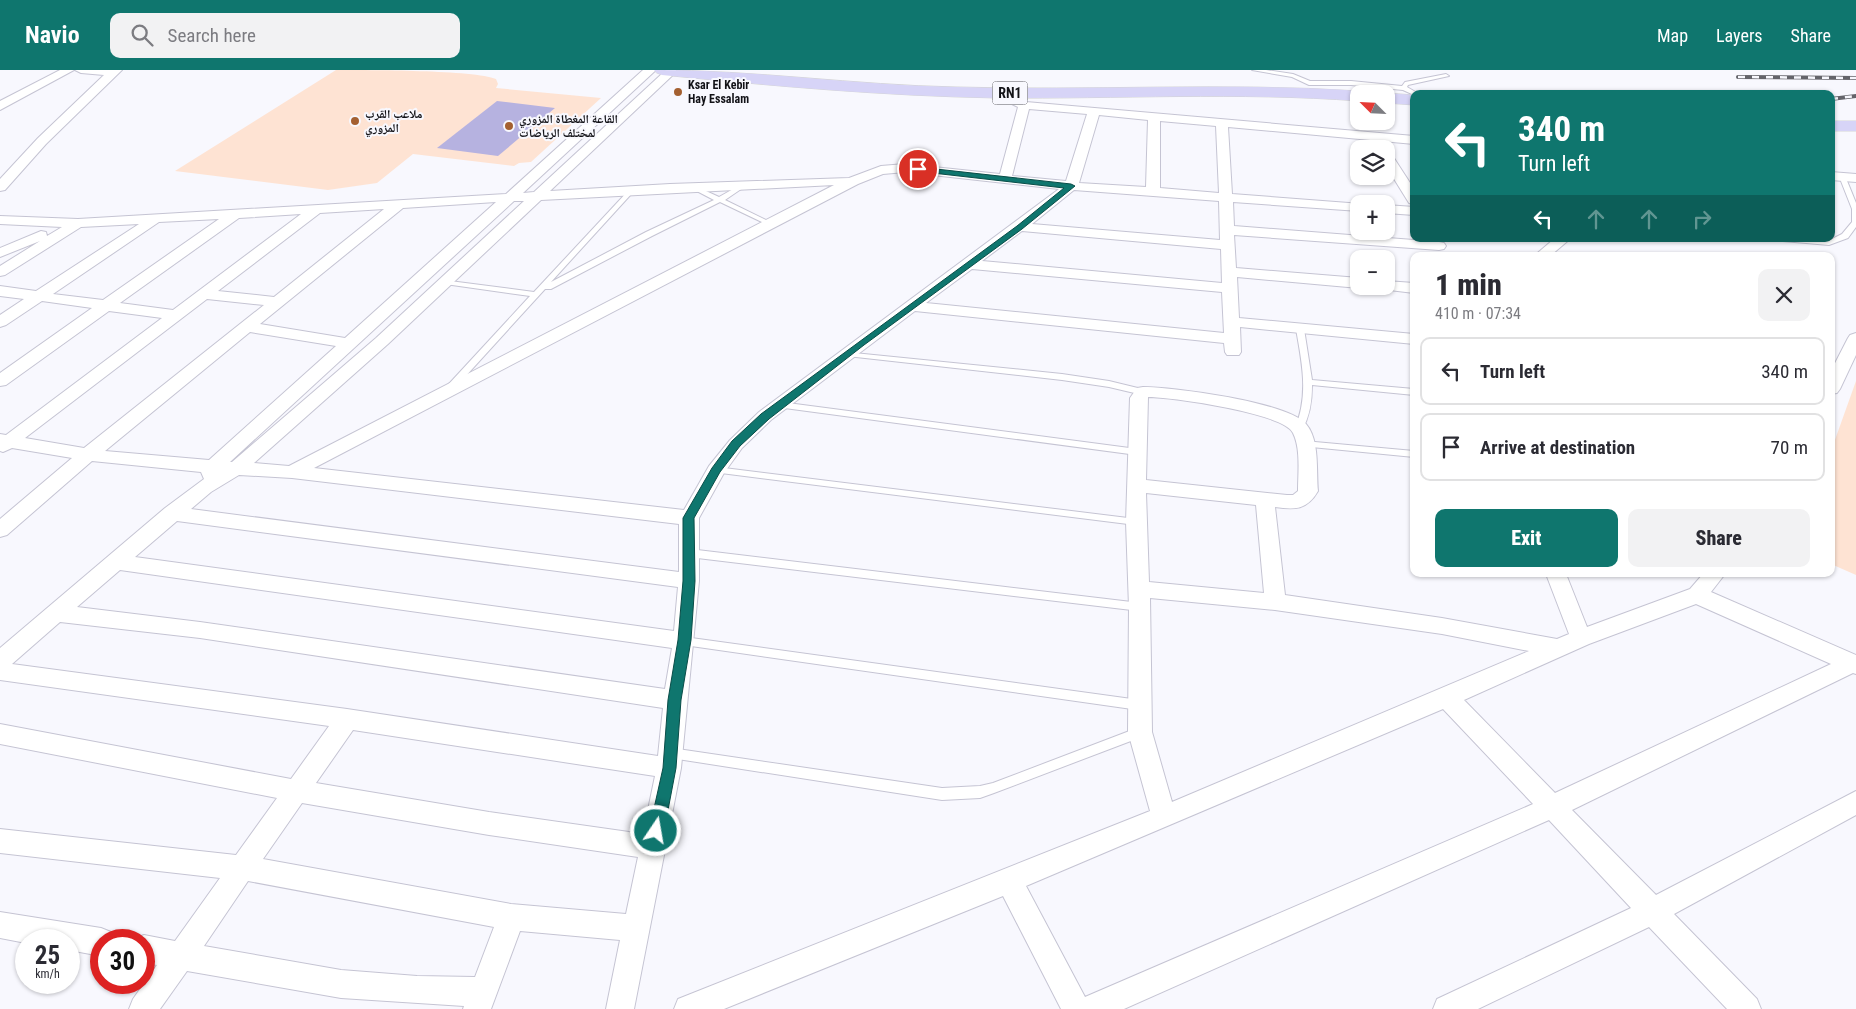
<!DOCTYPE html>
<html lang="en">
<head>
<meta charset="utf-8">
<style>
	body { margin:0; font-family:"Roboto Condensed","Noto Naskh Arabic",sans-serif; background:#f2f2f3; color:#2b2b33; height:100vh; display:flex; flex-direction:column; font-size:19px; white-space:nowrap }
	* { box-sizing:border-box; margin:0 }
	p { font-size:16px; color:#7c7c81 }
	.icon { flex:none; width:28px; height:28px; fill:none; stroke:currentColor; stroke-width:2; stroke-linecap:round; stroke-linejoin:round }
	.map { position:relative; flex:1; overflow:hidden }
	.details { position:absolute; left:1410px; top:182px; width:425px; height:325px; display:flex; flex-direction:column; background:#fff; border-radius:10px; box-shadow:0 1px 4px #0004 }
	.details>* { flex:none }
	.banner { position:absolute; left:1410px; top:20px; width:425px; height:152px; border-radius:10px; box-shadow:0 1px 4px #0004; background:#0f766e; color:#fff; overflow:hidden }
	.needle { width:32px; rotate:294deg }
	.controls { position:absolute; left:1350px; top:15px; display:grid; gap:10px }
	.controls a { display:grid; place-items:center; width:45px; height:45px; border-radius:10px; background:#fff; box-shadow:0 1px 4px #0004; font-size:25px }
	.speed { position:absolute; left:15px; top:859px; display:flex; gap:10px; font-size:25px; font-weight:700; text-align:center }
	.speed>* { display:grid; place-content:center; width:65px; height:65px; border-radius:50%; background:#fff; box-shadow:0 1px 4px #0004; line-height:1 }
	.speed small { font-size:12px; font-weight:400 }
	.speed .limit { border:8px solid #d22; background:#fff; color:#111 }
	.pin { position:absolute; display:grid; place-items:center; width:42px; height:42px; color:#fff; margin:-21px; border:2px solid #fff; border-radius:50%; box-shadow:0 1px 5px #0007 }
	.me { position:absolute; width:55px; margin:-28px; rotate:12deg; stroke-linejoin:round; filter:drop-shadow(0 0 4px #0008) }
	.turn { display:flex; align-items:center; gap:18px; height:105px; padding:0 25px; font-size:22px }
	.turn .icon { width:65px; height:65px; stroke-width:2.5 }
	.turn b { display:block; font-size:35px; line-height:42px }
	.lanes { display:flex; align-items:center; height:48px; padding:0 25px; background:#0003; justify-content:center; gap:25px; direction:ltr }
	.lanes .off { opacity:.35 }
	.round { display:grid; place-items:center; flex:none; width:52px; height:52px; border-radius:10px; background:#f2f2f3 }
	.summary { display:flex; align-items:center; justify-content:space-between; height:85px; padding:0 25px }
	h1 { font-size:30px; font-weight:800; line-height:38px }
	.button { display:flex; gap:10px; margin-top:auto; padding:10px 25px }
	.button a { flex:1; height:58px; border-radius:10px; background:#0f766e; color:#fff; font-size:20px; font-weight:800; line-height:58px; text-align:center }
	.button a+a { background:#f2f2f3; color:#2b2b33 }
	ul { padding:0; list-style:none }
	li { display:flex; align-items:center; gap:15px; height:68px; margin:0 10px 8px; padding:0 15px; border:2px solid #e1e1e2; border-radius:10px }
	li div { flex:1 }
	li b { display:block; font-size:19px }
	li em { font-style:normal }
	header { display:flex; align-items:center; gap:30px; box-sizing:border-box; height:70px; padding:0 25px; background:#0f766e; color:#fff }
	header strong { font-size:24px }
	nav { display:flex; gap:28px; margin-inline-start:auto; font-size:18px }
	.search { width:350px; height:45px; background:#f2f2f3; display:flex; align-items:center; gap:12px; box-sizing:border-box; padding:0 18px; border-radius:10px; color:#7c7c81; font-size:19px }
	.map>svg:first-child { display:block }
</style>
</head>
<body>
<header>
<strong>Navio</strong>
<div class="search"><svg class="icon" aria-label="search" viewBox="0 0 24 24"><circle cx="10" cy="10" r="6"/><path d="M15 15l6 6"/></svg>Search here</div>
<nav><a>Map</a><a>Layers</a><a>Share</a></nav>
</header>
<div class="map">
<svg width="1856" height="939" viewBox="0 0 1856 939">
	<rect width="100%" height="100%" fill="#f8f8fe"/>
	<path fill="#fee3d3" d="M336,0C367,0 475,0 496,9L498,14L496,18L601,28L531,92L519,93L514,96L413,84L377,113L328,120L175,101Z
		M1856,311V505L1831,494V381Z"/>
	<path fill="#b6b2e0" d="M497,31L555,38L498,86L437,78Z"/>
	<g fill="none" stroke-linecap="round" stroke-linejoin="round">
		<defs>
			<path id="service" d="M1252,0H1266L1293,4L1310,11H1351L1402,16L1405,12L1446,4L1449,6L1408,15L1407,17L1419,24H1414V25L1403,20L1351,15H1309L1292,7Z
				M1842,104L1845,106L1856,133V157L1848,168L1829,175L1783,171V169L1828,171L1842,164L1852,152V139L1839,106Z
				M742,114L747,115L725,130L772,153V155H768L720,132L652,166L551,219H545L453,320H447L446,318L447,316L530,226L445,214H442V210L534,222L629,120L634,121L551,212L646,162L714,130L691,118V116H695L719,127Z
				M1297,257H1300L1304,259L1312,310L1414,319V325L1312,315C1312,331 1310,346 1302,360H1296L1295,358C1309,325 1302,293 1296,259Z
				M844,282L1062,304L1109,311L1146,320L1147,322L1143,325L1109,317L1062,310L847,286L843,284Z
				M780,332L1137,379L1142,382L1137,385L777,337L776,335L777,333Z
				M1304,371L1414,381V387L1301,376L1299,374Z
				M716,397L1136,449L1141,452L1136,455L713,402L711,400Z
				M689,479L1140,533L1144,534L1145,537L1144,540L1140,541L689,487L684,483Z
				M684,567L1139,630L1143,632L1145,635L1143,638L1139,640L684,575L680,574L679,571L680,568Z
				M1140,657L1144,658L1146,662L1144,666L994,723L980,728L942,730L671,688L667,687L665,683L667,679L671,678L942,718L980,716L993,713Z"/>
			<path id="minor" d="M60,0H74L0,40V31Z
				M75,0H122L46,74L5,120L0,121V109L38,68L104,5L81,3Z
				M643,0H656L523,123L534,122L666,0H676L675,3L550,121L670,114L849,108L881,96L905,94L1000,104L1018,37L994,25L992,23L998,20L1026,32L1414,66V74L1228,57L1232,124L1362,134H1359V141L1233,132L1234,156L1439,172L1444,173L1446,176L1444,179L1439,180L1234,165L1236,198L1359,208V216H1364L1359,218L1237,207L1239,248L1414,264V274L1240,257L1241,282L1239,285H1227L1225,282L1224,273L915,241L771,350L742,378L724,403L699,448V511L681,698L634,939H606L620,870L520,861L491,939H463L464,936L341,928L187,901L160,939H129L133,929L157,895L144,893V870L134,869L144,865L175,871L220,808L0,783V759L236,785L277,728L0,674V654L291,709L329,656L0,610V578L165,438L204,409L201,402L92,391L7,465L0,467V449L72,388L12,378L3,382L0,381V364L6,365L162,248L109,241L6,315L0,316V303L92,238L42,231L6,255L0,257V245L24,229L0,226V216L36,221L139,154L81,157L5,205L0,206V196L40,171L0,187V178L41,161L46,162L47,166L62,157L0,154V146L78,149L506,124ZM1029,39L1087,44L1066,111L1012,106ZM1099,45L1148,50L1146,117L1079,113ZM1160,51L1216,56L1219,123L1160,118ZM905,102L1059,119L759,342L730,370L709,396L684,440L314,398L858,114L883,104ZM834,115L289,396L254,393L388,274L541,130ZM1074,120L1219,131L1220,170L1032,154ZM514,131H524L376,268L232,392H230ZM496,132L345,268L260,254L403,138ZM384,139L274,227L218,221L320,143ZM301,144L173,240L120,233L239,148ZM219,149L103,230L53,224L159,152ZM1022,161L1221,179L1222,213L982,191ZM972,199L1222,222L1224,263L926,233ZM207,229L264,235L84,378L25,368ZM250,262L336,276L209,390L105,381ZM239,405L292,408L679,454V502L191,439L211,422ZM177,451L678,517L674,561L135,487ZM120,500L672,578L665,619L200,552L77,537ZM60,552L200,568L663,638L658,686L347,639L12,594ZM353,660L655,706L643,764L489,742L316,713ZM302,733L489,765L638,787L626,844L511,834L263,789ZM248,811L494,857L475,907L417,906L341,900L204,876Z
				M1386,81L1390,82L1414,119V134L1409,133L1386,96Z
				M1831,102L1856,104V112L1831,110Z
				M1386,135L1414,137V145L1386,143Z
				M1554,169H1570L1550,186H1534Z
				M1386,211L1414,213V223L1381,219L1379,216H1386Z
				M1856,263V285L1840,319L1837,323L1831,324V301L1848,268L1850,265Z
				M1143,317C1173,317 1287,332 1306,354C1320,370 1316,401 1318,421C1307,440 1295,440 1275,437L1285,525L1442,548L1557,569L1569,564L1546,504H1566L1587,557L1690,519L1703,504H1725L1711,522L1856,585V604L1853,603L1572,740L1656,825L1856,721V745L1674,844L1757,929L1761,939H1727L1649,857L1478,939H1433L1437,929L1631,838L1549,750L1124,939H1061L1003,826L724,939H674L678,929L1150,741L1128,662L1129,537L1126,452L1130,328L1137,318ZM1148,327C1171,327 1284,343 1293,363C1301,379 1298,403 1298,421L1293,425H1287L1146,410ZM1146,423L1256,435L1264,523L1149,512ZM1150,528L1275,540L1442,564L1529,581L1172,732L1152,662ZM1696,534L1831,594L1555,723L1464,630L1589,574ZM1443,639L1533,734L1085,927L1026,816Z
				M0,842L101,858L111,862L114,870H101V886L69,880V870H26V873L0,868Z"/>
			<path id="primary" d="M654,0C755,0 855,15 956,17C1090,21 1225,12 1359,21L1365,24H1359V31C1238,22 1118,29 997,28C885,26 773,16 662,5L657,3Z
				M1386,23L1414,25V35L1386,33V24H1384Z
				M1831,51H1856V61H1831Z"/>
		</defs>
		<use href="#service" stroke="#c5c4d3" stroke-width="2"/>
		<use href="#minor" stroke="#c5c4d3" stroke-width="2"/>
		<use href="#primary" stroke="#d4d4d5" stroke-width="1"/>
		<use href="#service" fill="#fff" fill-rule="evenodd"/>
		<use href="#minor" fill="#fff" fill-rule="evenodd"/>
		<use href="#primary" fill="#d7d4f7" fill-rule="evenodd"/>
		<defs>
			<path id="rail" d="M1738,7L1856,8
				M1638,23L1643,24
				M1831,29L1856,26"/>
		</defs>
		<use href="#rail" stroke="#64646a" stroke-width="4"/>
		<use href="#rail" stroke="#f8f8fe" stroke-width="2.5" stroke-dasharray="7" stroke-linecap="butt"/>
	</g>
	<path fill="#0f766e" stroke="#0a4d48" d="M918,97L1071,114L1075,116L1022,159L864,275L769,349L740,376L720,402L694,448L695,511L691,570L681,630L676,698L664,761L661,766L656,768L651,766L649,761L663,698L668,630L678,570L683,511V448L712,398L732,371L761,344L1017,156L1064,118L915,101L914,99Z"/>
	<g fill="#a46031" stroke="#f8f8fe" stroke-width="2">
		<circle cx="678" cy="22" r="5"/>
		<circle cx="355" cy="51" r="5"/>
		<circle cx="509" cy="56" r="5"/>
	</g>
	<g text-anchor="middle" stroke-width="4" stroke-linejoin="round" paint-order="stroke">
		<g font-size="12" font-weight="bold" fill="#121217" stroke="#f8f8fe" text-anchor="start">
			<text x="688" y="19">Ksar El Kebir<tspan x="688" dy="14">Hay Essalam</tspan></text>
			<text x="365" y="48">ملاعب القرب<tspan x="365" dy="14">المزوري</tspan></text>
			<text x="519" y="53">القاعة المغطاة المزوري<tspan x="519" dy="14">لمختلف الرياضات</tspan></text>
		</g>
		<rect fill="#f8f8fe" stroke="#57575c" stroke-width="1" x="992.5" y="11.5" width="35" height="23" rx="4"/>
		<g font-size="14" font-weight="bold" fill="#121217">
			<text x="1010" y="28">RN1</text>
		</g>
	</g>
</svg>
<div class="controls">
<a><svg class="needle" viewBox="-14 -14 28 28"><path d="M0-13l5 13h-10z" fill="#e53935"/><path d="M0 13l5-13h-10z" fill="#7c7c81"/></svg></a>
<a><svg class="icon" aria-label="layers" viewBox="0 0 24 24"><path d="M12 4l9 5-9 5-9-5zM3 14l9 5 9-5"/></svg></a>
<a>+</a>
<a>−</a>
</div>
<div class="speed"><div>25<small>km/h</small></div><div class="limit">30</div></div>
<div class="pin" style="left:918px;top:99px;background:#d93025"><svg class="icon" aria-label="arrive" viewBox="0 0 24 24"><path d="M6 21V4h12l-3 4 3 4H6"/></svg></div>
<svg class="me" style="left:656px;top:761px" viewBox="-20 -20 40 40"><circle r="17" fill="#0f766e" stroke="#fff" stroke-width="3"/><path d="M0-11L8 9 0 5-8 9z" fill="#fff"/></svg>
<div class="banner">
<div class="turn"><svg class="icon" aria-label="left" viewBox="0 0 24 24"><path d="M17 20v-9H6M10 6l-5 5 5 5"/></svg><div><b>340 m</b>Turn left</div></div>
<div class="lanes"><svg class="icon" aria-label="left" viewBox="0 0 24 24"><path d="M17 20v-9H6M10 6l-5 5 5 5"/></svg><svg class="icon off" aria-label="ahead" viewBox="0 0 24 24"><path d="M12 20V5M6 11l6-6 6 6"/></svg><svg class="icon off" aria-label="ahead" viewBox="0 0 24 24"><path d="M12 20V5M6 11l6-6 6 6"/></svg><svg class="icon off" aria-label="right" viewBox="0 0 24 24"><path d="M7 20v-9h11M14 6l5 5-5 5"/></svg></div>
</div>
<section class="details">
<div class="summary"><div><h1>1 min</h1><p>410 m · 07:34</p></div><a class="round"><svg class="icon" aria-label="close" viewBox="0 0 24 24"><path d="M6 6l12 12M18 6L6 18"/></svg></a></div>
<ul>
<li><svg class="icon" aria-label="left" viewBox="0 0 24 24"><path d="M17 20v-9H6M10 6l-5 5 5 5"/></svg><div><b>Turn left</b></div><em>340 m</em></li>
<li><svg class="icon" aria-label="arrive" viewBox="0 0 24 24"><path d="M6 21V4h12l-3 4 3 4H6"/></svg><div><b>Arrive at destination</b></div><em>70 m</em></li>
</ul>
<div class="button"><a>Exit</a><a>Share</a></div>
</section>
</div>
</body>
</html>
